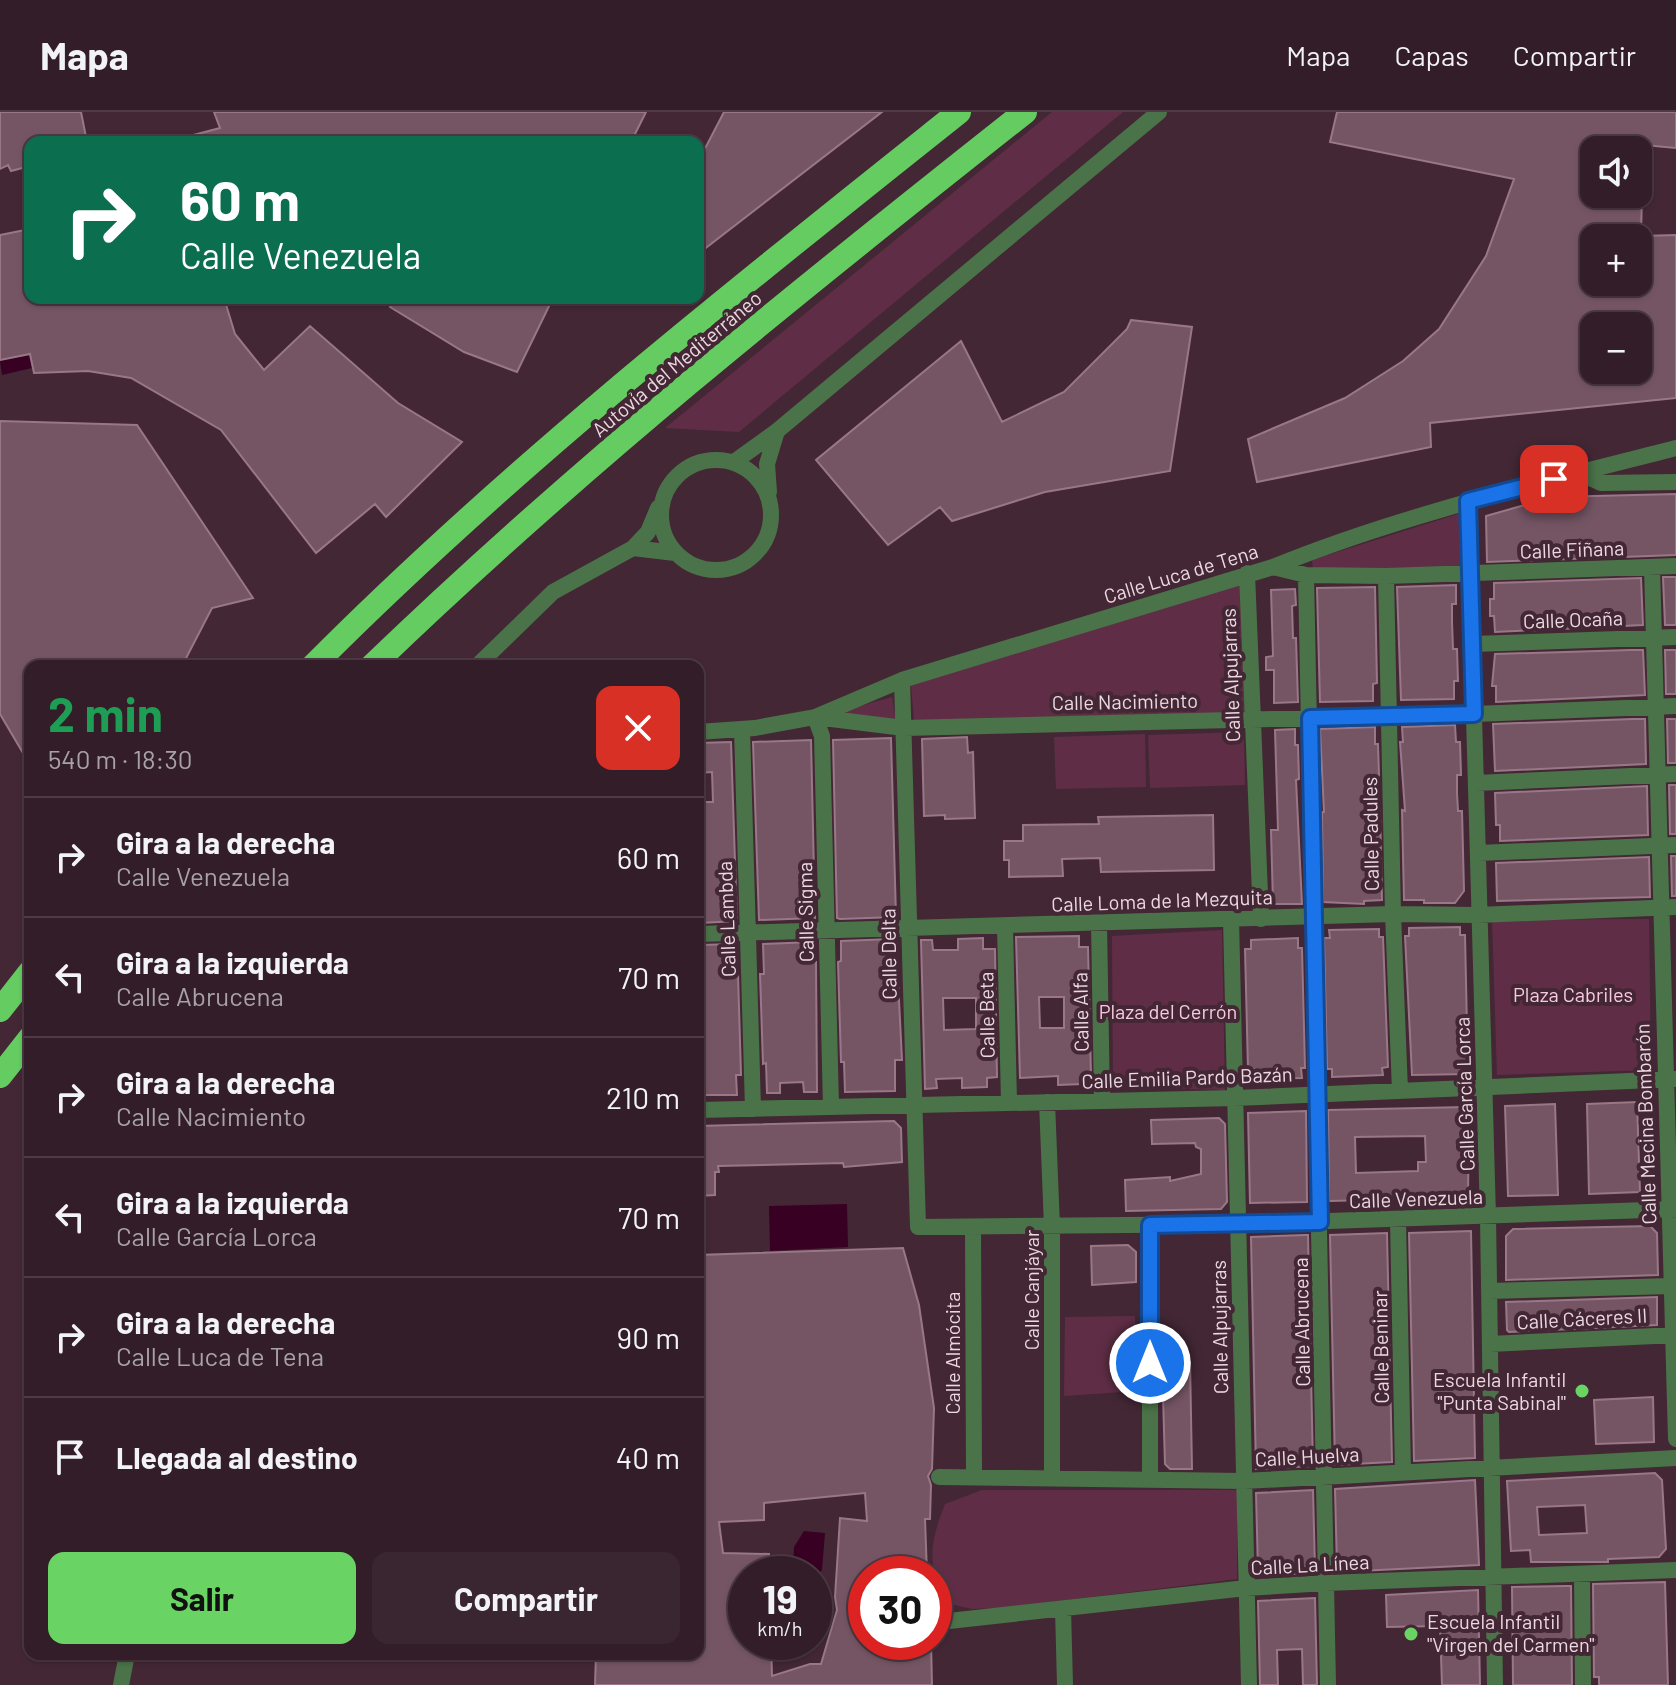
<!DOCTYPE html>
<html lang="es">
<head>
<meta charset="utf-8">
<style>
	body { margin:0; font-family:Barlow,sans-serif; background:#3a2630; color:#f1f3f6; height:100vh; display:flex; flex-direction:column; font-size:30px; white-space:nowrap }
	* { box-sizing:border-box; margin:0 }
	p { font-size:26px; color:#a8a2a8 }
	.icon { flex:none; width:44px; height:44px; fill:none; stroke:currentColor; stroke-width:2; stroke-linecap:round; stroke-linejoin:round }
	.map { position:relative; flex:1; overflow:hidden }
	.sheet { position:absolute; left:24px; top:548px; width:680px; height:1000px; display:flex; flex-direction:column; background:#321d28; border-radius:16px; box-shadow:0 2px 6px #0004,0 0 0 2px #4d3b45 }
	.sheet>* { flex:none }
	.guide { position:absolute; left:24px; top:24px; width:680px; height:168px; border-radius:16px; box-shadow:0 2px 6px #0004,0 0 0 2px #4d3b45; background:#0b6e4f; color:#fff; overflow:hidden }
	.tools { position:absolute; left:1580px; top:24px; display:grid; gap:16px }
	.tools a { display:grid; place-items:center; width:72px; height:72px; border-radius:16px; background:#321d28; box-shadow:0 2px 6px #0004,0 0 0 2px #4d3b45; font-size:40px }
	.speed { position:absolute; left:728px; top:1444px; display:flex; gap:16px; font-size:40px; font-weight:700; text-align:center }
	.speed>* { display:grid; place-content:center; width:104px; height:104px; border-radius:50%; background:#321d28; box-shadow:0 2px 6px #0004,0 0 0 2px #4d3b45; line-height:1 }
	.speed small { font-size:20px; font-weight:400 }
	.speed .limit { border:12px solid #d22; background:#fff; color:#111 }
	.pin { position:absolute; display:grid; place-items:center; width:68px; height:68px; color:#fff; margin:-34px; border-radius:16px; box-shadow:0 4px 12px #0006 }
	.me { position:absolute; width:88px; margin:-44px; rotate:0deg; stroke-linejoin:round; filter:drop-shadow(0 0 6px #0008) }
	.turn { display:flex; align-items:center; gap:28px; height:168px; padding:0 24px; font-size:36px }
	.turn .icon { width:104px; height:104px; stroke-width:2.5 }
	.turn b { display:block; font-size:56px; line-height:68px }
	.round { display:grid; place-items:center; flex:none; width:84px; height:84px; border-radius:16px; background:#3a2630 }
	.overview { display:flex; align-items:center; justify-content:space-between; height:136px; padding:0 24px }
	h1 { font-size:48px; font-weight:700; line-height:60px; color:#1e9e55 }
	.button { display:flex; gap:16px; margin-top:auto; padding:16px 24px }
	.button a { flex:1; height:92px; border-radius:16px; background:#69d464; color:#111; font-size:32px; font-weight:700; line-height:92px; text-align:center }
	.button a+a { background:#3a2630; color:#f1f3f6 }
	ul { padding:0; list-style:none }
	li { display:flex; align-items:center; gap:24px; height:120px; padding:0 24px; border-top:2px solid #4d3b45 }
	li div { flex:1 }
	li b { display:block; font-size:30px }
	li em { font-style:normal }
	header { display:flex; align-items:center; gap:48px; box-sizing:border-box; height:112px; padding:0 40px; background:#321d28; border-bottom:2px solid #4d3b45 }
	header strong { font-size:38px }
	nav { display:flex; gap:44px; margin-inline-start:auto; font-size:28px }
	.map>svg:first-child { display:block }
</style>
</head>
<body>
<header>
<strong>Mapa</strong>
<nav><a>Mapa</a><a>Capas</a><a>Compartir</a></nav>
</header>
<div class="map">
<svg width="1676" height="1573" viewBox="0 0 1676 1573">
	<rect width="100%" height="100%" fill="#432735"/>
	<path fill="#5f2e46" d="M1052,0H1123L739,320L665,316Z
		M1461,401L1463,456L1313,458L1312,448Z
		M1242,471L1250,602L914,609L911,573Z
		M892,585L896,609L835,601Z
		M1244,620L1245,673L1150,676L1148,623Z
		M1145,622L1146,675L1056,677L1054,625Z
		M1649,807L1651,958L1497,963L1492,808Z
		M1222,818L1225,978L1113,975L1112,824Z
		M1135,1204L1138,1279L1064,1284L1065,1205Z
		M982,1378H1237V1467L1001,1496L972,1497L946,1491C927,1452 929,1433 945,1392Z"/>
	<path fill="#380022" d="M29,243L32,256L2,263L0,249Z
		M847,1092L848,1135L770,1139L769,1094Z
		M804,1419L825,1421L822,1458L818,1462L793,1460L794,1435Z"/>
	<path fill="#755564" stroke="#997786" stroke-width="2" fill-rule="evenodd" d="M0,0H81L87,30H30V54L11,59L8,53L0,57Z
		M214,0H646L631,30H183L182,26L220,16Z
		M724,0H882L698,142V50Z
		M1337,0H1676V36L1644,33V38H1594V82H1642L1641,124L1676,123V286L1430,311L1431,335L1257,370L1248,327L1345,286L1403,249L1439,217L1486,144L1514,67L1330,30ZM1594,126H1638V170H1594ZM1594,214H1638V258H1594Z
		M30,117V186H224L235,222L264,258L310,214L398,291L462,330L386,405L375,392L316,441L221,318L131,266L88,259L34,261L30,242L0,248V123Z
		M395,186H553L517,260L464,240L390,195Z
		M1131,208L1192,215L1170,359L1045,380L952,409L940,395L888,433L816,348L961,229L1002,310L1064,280L1127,217Z
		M0,309L137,313L253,486L212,496L182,554H30V653L0,602Z
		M1676,382V443L1487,450L1486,404L1553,385Z
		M1663,465H1676V513H1665Z
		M1641,466L1643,513L1495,520L1494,504H1490V487H1494V471Z
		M1456,473V492H1452V510L1453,537H1457L1458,569H1454V587L1401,588L1397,475Z
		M1375,475L1377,571L1373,572V589L1320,590L1317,476Z
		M1295,477L1296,493L1292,494L1293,526H1296L1298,590L1274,591V558H1266V545L1273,544L1271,478Z
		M1631,538H1643L1645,583L1496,590V574H1492L1495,542Z
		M1665,538H1676V582H1666Z
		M1633,607H1645L1646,652L1495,659L1493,612Z
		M1667,607H1676V651H1668Z
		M1455,613L1456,630H1460L1461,663H1457V681L1458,699H1462L1464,779L1455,791H1424V788H1404L1402,698L1405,699L1400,630H1403L1402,615Z
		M1375,615V632H1378L1379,664H1376L1377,698H1380L1382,788L1364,789V792L1323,790L1322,700H1324L1320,617Z
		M1295,617V633H1298L1299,667L1296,668L1302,792H1273L1271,718H1278L1275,618Z
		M967,625L968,641L973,640L975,706L945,707V703L924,704L922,627Z
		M891,626L896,805L840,807L837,806L833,628Z
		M811,628L815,806L759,808L753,630Z
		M731,630L737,809L700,811L698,810V690H713L712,660L698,661V631Z
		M1669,673H1676V722H1670Z
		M1647,674L1648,723L1500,729V713H1496L1495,681Z
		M1213,703L1214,758L1101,760L1100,746L1062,747L1063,764L1009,765V748H1004V729H1023V713L1099,712L1098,705Z
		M1671,744H1676V784H1672Z
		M1649,745L1650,785L1497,789L1496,751Z
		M1460,815V823H1465L1468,962L1412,963L1405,824H1409V816Z
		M1379,817V825H1383L1388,955L1382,956L1383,963L1332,965V957H1327L1324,826H1330L1329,818Z
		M1079,824V835H1088L1091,963L1083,964V972L1058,973V964L1020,966L1016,825ZM1039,885H1064V916H1040Z
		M983,826V837H995L997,965L987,966V975L962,976V966L936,967L937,976L925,977L921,828H932L933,838H958V827ZM943,886H976V917L944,918Z
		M1298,826V836H1302L1305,956H1301L1302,966L1254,967V957H1248L1245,837H1251V828Z
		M892,827V848H897L902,948H895V979L845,980L844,950H841L838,850L841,849V829Z
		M813,830L814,850H816L817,980H804L803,970L780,971V981H767L766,951L763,952L760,862H764L763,832Z
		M733,832L734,862H738L741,963H736L737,983H705V976L698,977V840H701V833Z
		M1637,990L1640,1080L1589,1082L1587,992Z
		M1555,992L1558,1083L1508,1084L1505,994Z
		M1466,995V1004H1469L1468,1086L1329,1089L1328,998ZM1425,1024L1426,1050H1418V1059L1356,1061L1355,1025Z
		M1306,999L1307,1090L1250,1091L1248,1001Z
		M1219,1006L1225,1012L1227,1090L1221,1097L1126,1099L1125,1068L1170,1065V1069L1201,1062V1037L1196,1035L1195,1031L1152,1032L1151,1008Z
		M894,1009L901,1016L902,1050L844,1055L843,1051L718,1054L719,1060H715V1083L698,1084V1014Z
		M1650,1114L1657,1121L1658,1163L1506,1168V1124L1513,1117Z
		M1471,1119L1475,1346L1414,1349L1409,1121Z
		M1387,1121L1392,1350L1335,1353L1330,1123Z
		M1305,1123H1308L1313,1354L1256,1357L1251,1125Z
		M1128,1133L1136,1140V1170L1092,1173L1091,1134Z
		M903,1136L919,1193L934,1296L932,1357L928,1364L931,1373L930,1407H925L927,1462H866V1530H931L932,1573H595L596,1542H698V1203H700L698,1143ZM865,1381L867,1409L840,1406L835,1485L837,1498L821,1552H810L772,1564L771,1530H746V1462H769V1442L723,1441L719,1410L764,1408V1391Z
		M1657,1185V1213L1509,1220L1507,1218L1506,1190Z
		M1162,1250H1190L1192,1357H1170L1165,1352Z
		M1653,1285L1654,1330L1596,1332L1594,1288Z
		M1655,1361L1662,1368L1665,1420L1666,1437L1659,1445L1608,1447V1450H1531L1530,1438L1511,1439L1507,1369ZM1585,1393L1587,1421L1539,1423L1537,1395Z
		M1475,1368L1479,1453L1339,1460L1337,1456L1335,1377Z
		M1313,1378L1315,1457H1306V1461L1269,1464V1459H1258L1256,1381Z
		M1665,1470L1668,1573H1599V1565H1594L1593,1472Z
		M1566,1474H1571L1572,1573H1513L1512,1475Z
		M1478,1478L1480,1573H1442L1440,1514L1387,1515L1386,1483Z
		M1315,1486L1317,1573H1303L1302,1537L1277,1538L1278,1573H1260L1258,1489Z"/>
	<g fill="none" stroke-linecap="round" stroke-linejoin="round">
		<path stroke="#4b7349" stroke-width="16" d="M661 403a55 55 0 1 1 110 0a55 55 0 1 1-110 0Z
			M734,350L777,319L1159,0
			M1579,361L1601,371L1676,370
			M769,380L767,352L777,319
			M1468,389L1488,1105L1495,1573
			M633,436L675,441
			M1273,455L1306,463L1386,464L1676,454
			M1652,455L1676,1327
			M1247,461L1261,807
			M1306,463L1328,1573
			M1386,464L1393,802L1400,979
			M1472,532L1676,525
			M477,554L553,480L633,436L648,420L658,396
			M902,568L918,1115L1238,1112L1676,1097
			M742,617L753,997
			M698,620L755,616L815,605L902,568L1273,455C1403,402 1540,371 1676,336
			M1476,671L1676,662
			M1478,741L1676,733
			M1231,807L1249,1573
			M1099,812L1102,989
			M1005,814L1009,991
			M698,822L1393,802L1478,803L1676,795
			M1047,990L1052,1115V1366
			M831,995L822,624L815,605L904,616L1474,602L1676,594
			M698,998L1235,986L1676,967
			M1398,1108L1403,1360
			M1150,1113V1368
			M973,1116L974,1365
			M1489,1179L1672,1174
			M1490,1232L1676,1223
			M939,1365L1244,1369L1676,1346
			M1582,1462L1583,1573
			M1063,1497L1065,1573
			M949,1509L1246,1476L1326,1471L1676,1458
			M121,1573L127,1542"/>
		<path stroke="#64cc60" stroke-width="24" d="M313,554C513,353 738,176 959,0
			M372,554C577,356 801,177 1025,0
			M0,898L30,860
			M0,964L30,926"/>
	</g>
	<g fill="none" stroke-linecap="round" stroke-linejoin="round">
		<defs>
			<path id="route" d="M1150,1251V1113L1320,1110L1310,606L1474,602L1468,389L1554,367"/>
		</defs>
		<use href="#route" stroke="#114b97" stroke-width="20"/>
		<use href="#route" stroke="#1a73e8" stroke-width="14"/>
	</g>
	<g fill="#69d464" stroke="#432735" stroke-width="3">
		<circle cx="1582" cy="1279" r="8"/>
		<circle cx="1411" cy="1522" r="8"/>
	</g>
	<g text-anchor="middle" stroke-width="8" stroke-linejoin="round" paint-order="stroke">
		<g font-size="20" fill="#ecd8e0" stroke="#432735">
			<text transform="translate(677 252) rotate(-40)" y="7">Autovía del Mediterráneo</text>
			<text transform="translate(1572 438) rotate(-2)" y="7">Calle Fiñana</text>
			<text transform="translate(1181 462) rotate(-17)" y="7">Calle Luca de Tena</text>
			<text transform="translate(1573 508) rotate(-2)" y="7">Calle Ocaña</text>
			<text transform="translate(1231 563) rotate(-92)" y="7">Calle Alpujarras</text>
			<text transform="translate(1125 590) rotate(-1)" y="7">Calle Nacimiento</text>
			<text transform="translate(1371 722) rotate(-91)" y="7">Calle Padules</text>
			<text transform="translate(1162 789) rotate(-2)" y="7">Calle Loma de la Mezquita</text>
			<text transform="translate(806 800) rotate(-91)" y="7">Calle Sigma</text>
			<text transform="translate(727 807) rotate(-92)" y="7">Calle Lambda</text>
			<text transform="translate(889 842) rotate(-91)" y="7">Calle Delta</text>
			<text transform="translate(1081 900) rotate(-91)" y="7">Calle Alfa</text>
			<text transform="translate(987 903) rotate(-91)" y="7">Calle Beta</text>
			<text transform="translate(1187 966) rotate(-2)" y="7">Calle Emilia Pardo Bazán</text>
			<text transform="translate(1465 982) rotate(-92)" y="7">Calle García Lorca</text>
			<text transform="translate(1646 1012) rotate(-92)" y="7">Calle Mecina Bombarón</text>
			<text transform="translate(1416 1087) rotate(-2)" y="7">Calle Venezuela</text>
			<text transform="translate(1032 1178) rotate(-90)" y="7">Calle Canjáyar</text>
			<text transform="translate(1582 1207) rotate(-3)" y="7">Calle Cáceres II</text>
			<text transform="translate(1302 1210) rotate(-91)" y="7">Calle Abrucena</text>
			<text transform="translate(1220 1215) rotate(-91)" y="7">Calle Alpujarras</text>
			<text transform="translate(1381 1235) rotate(-91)" y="7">Calle Beninar</text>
			<text transform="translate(953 1241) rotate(-90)" y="7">Calle Almócita</text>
			<text transform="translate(1307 1345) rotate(-3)" y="7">Calle Huelva</text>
			<text transform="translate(1310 1453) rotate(-3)" y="7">Calle La Línea</text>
		</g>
		<g font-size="20" fill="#f9cadf" stroke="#432735">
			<text x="1573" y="890">Plaza Cabriles</text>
			<text x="1168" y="907">Plaza del Cerrón</text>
		</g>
		<g font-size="20" fill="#ecd8e0" stroke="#432735" text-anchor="end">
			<text x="1566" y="1275">Escuela Infantil<tspan x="1566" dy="23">"Punta Sabinal"</tspan></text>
			<text x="1427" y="1517" text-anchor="start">Escuela Infantil<tspan x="1427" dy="23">"Virgen del Carmen"</tspan></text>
		</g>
	</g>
</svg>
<div class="tools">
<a><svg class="icon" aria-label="sound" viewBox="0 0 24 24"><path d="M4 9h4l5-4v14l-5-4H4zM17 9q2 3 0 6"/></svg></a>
<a>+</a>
<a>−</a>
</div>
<div class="speed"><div>19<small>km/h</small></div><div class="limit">30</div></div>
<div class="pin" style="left:1554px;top:367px;background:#d93025"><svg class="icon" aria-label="arrive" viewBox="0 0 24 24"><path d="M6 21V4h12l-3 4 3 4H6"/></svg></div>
<svg class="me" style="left:1150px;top:1251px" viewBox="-20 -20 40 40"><circle r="17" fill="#1a73e8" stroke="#fff" stroke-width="3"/><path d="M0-11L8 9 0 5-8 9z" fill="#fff"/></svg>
<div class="guide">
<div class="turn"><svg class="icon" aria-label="right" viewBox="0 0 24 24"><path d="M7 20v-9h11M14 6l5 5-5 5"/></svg><div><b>60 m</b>Calle Venezuela</div></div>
</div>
<section class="sheet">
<div class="overview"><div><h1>2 min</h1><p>540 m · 18:30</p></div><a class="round" style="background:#d93025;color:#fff"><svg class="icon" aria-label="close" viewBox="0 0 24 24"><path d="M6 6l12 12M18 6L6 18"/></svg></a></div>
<ul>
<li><svg class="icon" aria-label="right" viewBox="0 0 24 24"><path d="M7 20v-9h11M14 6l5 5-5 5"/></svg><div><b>Gira a la derecha</b><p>Calle Venezuela</p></div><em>60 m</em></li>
<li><svg class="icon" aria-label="left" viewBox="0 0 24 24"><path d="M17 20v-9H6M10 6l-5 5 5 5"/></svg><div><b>Gira a la izquierda</b><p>Calle Abrucena</p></div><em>70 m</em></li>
<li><svg class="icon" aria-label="right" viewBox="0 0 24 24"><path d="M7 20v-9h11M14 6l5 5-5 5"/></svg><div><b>Gira a la derecha</b><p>Calle Nacimiento</p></div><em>210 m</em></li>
<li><svg class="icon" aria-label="left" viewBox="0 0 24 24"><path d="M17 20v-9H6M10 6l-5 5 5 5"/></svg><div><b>Gira a la izquierda</b><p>Calle García Lorca</p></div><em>70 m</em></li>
<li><svg class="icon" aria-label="right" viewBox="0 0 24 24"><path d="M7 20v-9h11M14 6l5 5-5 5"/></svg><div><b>Gira a la derecha</b><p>Calle Luca de Tena</p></div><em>90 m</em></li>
<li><svg class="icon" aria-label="arrive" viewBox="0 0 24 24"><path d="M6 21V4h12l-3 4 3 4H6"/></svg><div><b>Llegada al destino</b></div><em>40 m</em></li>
</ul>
<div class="button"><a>Salir</a><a>Compartir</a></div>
</section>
</div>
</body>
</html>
